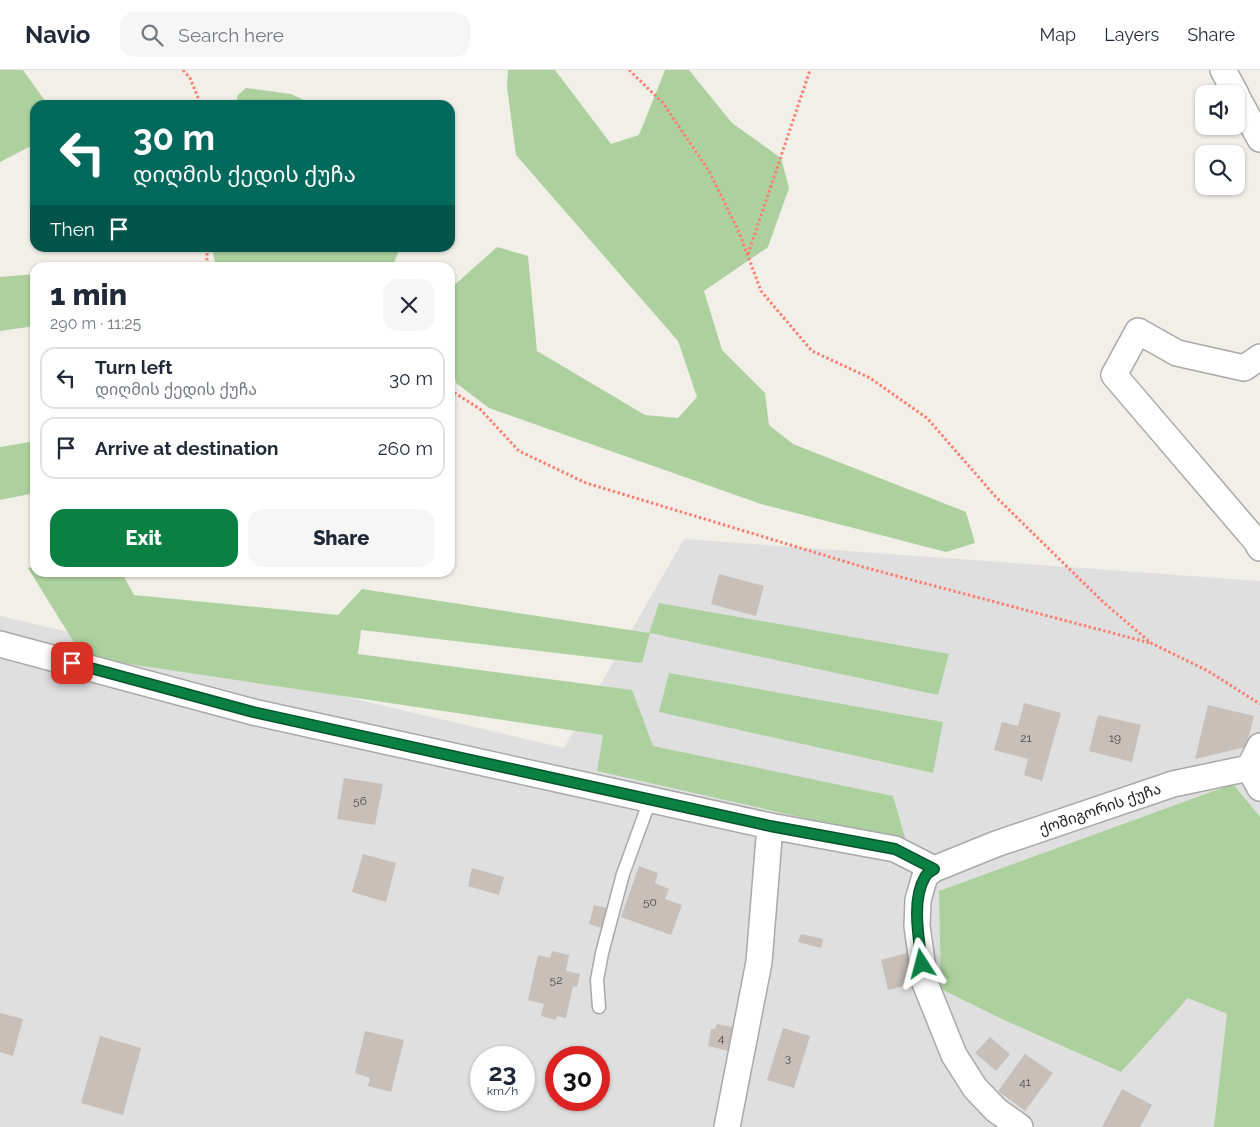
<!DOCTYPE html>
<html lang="en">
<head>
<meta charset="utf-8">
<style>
	body { margin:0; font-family:Raleway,"Noto Sans Georgian",sans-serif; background:#f6f6f7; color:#1f2937; height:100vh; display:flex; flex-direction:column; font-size:19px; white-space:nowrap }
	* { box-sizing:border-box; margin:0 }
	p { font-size:16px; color:#747a83 }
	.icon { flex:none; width:28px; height:28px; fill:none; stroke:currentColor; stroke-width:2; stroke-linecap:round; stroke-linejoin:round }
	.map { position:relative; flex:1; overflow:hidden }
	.sheet { position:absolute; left:30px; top:192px; width:425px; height:315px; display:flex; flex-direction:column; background:#fff; border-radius:15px; box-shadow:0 1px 4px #0004 }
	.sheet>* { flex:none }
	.guide { position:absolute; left:30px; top:30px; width:425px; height:152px; border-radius:15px; box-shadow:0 1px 4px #0004; background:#00695c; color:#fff; overflow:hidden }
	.tools { position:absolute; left:1195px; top:15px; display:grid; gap:10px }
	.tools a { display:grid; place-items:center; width:50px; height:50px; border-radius:10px; background:#fff; box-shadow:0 1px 4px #0004; font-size:25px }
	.speed { position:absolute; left:470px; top:976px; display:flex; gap:10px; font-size:25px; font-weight:700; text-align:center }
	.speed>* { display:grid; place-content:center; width:65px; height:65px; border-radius:50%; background:#fff; box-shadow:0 1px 4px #0004; line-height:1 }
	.speed small { font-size:12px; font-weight:400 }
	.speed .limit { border:8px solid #d22; background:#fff; color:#111 }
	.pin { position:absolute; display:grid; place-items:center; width:42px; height:42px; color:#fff; margin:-21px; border-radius:10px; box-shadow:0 2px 8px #0006 }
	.me { position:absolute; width:55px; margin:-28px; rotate:351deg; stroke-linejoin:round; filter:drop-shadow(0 0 4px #0008) }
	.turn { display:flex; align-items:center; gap:18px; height:105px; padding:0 20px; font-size:22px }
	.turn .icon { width:65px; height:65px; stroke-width:2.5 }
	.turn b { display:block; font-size:35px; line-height:42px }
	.then { display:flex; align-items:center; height:48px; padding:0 20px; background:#0003; gap:10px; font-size:19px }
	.round { display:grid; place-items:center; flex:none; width:52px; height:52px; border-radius:15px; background:#f6f6f7 }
	.summary { display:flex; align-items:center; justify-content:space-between; height:85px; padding:0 20px }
	h1 { font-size:30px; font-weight:800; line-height:38px }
	.action { display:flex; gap:10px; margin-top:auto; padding:10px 20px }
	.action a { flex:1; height:58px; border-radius:15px; background:#0b8043; color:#fff; font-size:20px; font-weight:800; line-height:58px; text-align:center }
	.action a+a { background:#f6f6f7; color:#1f2937 }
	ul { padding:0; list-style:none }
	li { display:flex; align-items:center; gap:15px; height:62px; margin:0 10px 8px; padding:0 10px; border:2px solid #e0e1e3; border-radius:15px }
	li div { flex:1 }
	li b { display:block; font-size:19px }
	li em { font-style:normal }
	header { display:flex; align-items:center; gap:30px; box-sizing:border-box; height:70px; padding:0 25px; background:#fff; border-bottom:1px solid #e0e1e3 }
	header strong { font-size:24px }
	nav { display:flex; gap:28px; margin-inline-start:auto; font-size:18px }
	.search { width:350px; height:45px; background:#f6f6f7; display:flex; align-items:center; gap:12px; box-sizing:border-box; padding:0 18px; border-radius:15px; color:#747a83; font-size:19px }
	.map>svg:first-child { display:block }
</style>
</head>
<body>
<header>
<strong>Navio</strong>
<div class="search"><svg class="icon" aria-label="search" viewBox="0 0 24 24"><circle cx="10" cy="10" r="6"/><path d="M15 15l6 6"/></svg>Search here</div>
<nav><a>Map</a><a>Layers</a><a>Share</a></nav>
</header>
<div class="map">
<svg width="1260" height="1057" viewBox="0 0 1260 1057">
	<rect width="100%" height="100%" fill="#f2efe9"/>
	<path fill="#e0dfdf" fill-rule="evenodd" d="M684,469L1260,511V1057H0V546L564,678ZM481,988H524V1030H481ZM556,988H599V1030H556Z"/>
	<path fill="#add19e" d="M0,0H23L48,35H35V74L0,92Z
		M508,0H555L611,74L639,65L665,0H689L732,53L781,88L789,118L768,177L704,221L722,280L765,323L769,355L793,374L966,442L975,473L946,482L761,434L489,338L456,313L450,284V219L497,177L528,186L537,281L645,345L678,348L697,327L678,271L516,85L507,17Z
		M246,18L291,24L314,35H235L238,25Z
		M212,178H397L399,181L392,197L216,198Z
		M35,204V256L0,261V207Z
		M35,371V423L0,430V377Z
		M35,496V502L122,503L134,525L338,545L362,519L649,563L659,533L949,584L938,625L650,563L642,593L361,560L358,584L632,620L653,676L893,726L906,771L597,701L603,665L83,587L28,498Z
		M373,502V507L156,503V502Z
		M669,603L943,652L933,703L659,642Z
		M1233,714L1260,747V1057H1214L1227,944L1188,928L1121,1002L1002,949L941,919L939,821Z"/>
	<path fill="#c7bfb8" d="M719,504L764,516L756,546L711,534Z
		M1024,633L1061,643L1042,711L1024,705L1028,689L994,680L1002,652L1018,656Z
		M1208,635L1254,646L1246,677L1195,689Z
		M1098,645L1141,655L1132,692L1089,681Z
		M344,708L383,714L375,755L337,749Z
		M363,784L396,793L386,832L352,822Z
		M639,796L658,803L655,813L669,819L665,829L682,835L671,865L621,847Z
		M472,798L504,807L499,825L468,816Z
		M594,835L607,838L601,858L589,854Z
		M801,864L823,869L821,878L798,872Z
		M552,881L569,885L566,901L580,904L577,917L573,916L566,948L557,946L556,950L541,946L544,934L528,930L538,885L550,888Z
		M911,882L919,912L888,920L881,890Z
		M0,943L23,949L13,986L0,982Z
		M717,954L733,957L729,981L708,976L711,959H715Z
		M783,958L810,966L794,1018L767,1010Z
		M365,961L404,970L391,1022L368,1016L370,1008L355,1003Z
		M100,966L141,978L123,1045L81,1033Z
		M990,967L1010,984L996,1001L975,983Z
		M1025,984L1053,1003L1025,1041L998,1021Z
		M1122,1019L1152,1035L1140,1057H1102Z"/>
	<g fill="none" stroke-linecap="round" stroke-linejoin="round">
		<defs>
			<path id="service" d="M599,937L597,910L602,883L623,804L650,730"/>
			<path id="minor" d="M1223,0L1236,24
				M1236,25L1260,69
				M1260,287L1244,298L1177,283L1138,261L1114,305L1256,471L1260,478
				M0,574L253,642L770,756L895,779L934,799
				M1249,698L1260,676
				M1249,698L1260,718
				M727,1057L759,892L770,756
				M1020,1057L996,1040L975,1018L954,985L925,913L917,856L918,830L925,806L934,799L996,774L1173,714L1249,698"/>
		</defs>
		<use href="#service" stroke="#a9a9a9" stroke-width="15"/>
		<use href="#minor" stroke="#a9a9a9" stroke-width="28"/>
		<path stroke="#fa8072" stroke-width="3" stroke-dasharray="2.5 2.5" stroke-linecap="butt" d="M183,0L190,8L201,35
			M629,0L663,33L709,101L739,162L761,221L812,281L870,308L927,348L995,426L1103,532L1151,573L1208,601L1260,634
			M207,178V198
			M748,184L810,0
			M450,320L480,339L519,381L586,413L863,497L1150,573"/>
		<use href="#service" stroke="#fff" stroke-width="12"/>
		<use href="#minor" stroke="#fff" stroke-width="25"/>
	</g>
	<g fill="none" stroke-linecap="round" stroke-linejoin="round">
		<defs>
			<path id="route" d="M72,593L253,642L770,756L895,779L934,799C931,801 926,804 925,807C911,830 919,869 922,894"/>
		</defs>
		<use href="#route" stroke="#07532c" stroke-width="12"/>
		<use href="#route" stroke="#0b8043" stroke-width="9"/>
	</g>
	<g text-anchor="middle" stroke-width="4.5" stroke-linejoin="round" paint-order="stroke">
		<g font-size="12" fill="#4b4948">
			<text x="1026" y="672">21</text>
			<text x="1115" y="672">19</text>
			<text x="360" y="735">56</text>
			<text x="650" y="836">50</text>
			<text x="556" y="914">52</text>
			<text x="721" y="972">4</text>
			<text x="788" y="992">3</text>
			<text x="1025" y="1016">41</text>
		</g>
		<g font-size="15" fill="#222" stroke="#fff">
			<text transform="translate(1100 739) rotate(-19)" y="5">ქოშიგორის ქუჩა</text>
		</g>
	</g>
</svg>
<div class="tools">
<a><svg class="icon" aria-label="sound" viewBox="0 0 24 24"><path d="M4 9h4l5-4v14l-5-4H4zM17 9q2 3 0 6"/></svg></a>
<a><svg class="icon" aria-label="search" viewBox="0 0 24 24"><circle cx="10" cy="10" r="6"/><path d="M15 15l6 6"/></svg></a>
</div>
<div class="speed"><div>23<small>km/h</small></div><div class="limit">30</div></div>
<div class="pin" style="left:72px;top:593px;background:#d93025"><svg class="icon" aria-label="arrive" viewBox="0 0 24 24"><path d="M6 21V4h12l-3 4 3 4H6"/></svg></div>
<svg class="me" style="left:922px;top:894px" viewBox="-20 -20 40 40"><path d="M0-17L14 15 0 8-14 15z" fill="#0b8043" stroke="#fff" stroke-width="4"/></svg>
<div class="guide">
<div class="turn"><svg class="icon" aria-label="left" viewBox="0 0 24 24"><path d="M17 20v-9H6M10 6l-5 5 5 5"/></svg><div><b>30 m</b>დიღმის ქედის ქუჩა</div></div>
<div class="then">Then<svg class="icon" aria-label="arrive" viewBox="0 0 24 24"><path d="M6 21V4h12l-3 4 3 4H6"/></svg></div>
</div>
<section class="sheet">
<div class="summary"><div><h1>1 min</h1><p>290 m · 11:25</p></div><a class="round"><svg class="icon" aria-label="close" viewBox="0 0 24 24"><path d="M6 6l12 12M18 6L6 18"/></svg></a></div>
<ul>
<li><svg class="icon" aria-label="left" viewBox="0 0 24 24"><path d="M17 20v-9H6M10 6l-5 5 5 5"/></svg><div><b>Turn left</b><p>დიღმის ქედის ქუჩა</p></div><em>30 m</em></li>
<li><svg class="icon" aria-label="arrive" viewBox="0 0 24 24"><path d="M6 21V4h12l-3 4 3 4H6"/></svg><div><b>Arrive at destination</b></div><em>260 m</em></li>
</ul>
<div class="action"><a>Exit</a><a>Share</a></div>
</section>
</div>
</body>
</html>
